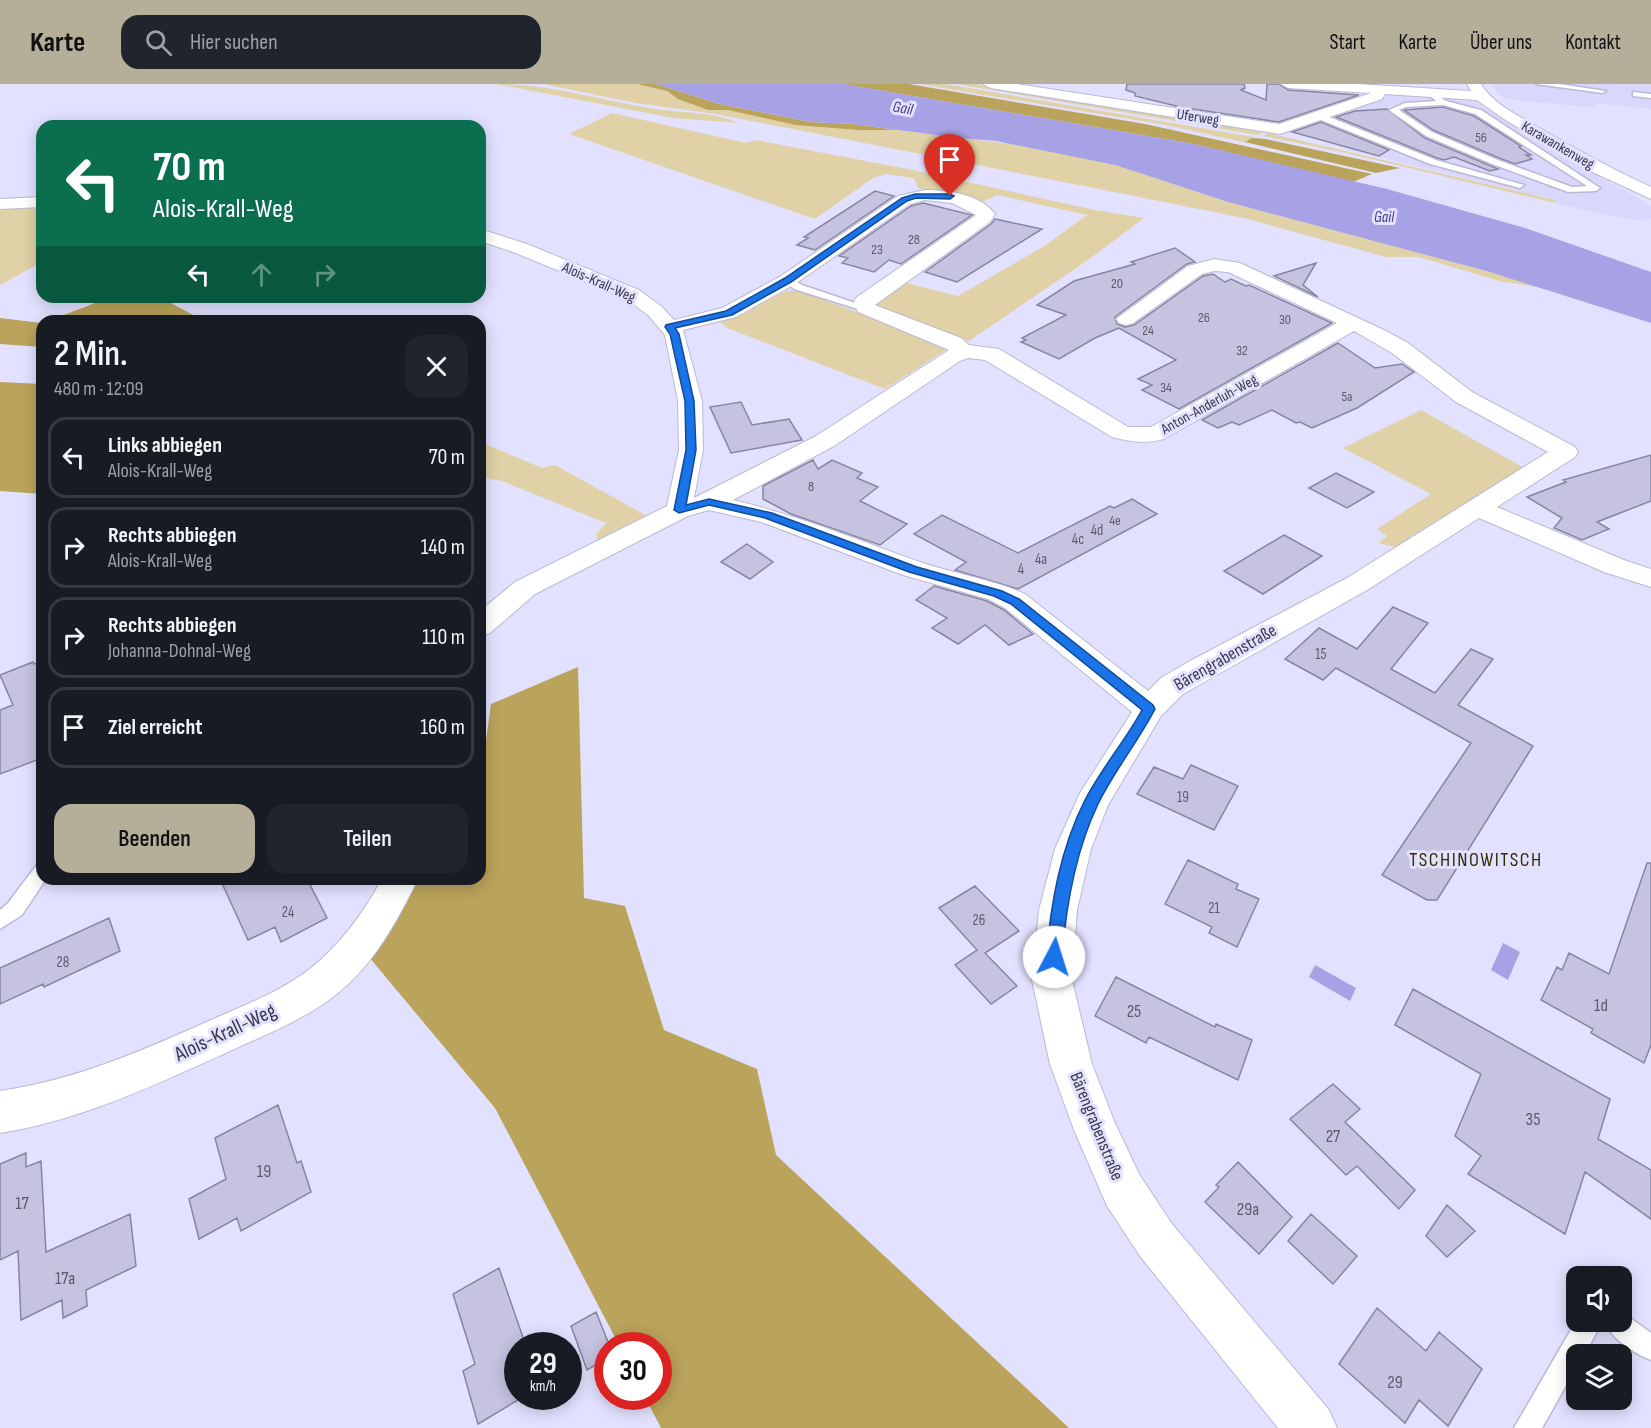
<!DOCTYPE html>
<html lang="de">
<head>
<meta charset="utf-8">
<style>
	body { margin:0; font-family:"Sofia Sans Condensed",sans-serif; background:#20242c; color:#f1f3f6; height:100vh; display:flex; flex-direction:column; font-size:22px; white-space:nowrap }
	* { box-sizing:border-box; margin:0 }
	p { font-size:20px; color:#9ea1a6 }
	.icon { flex:none; width:33px; height:33px; fill:none; stroke:currentColor; stroke-width:2; stroke-linecap:round; stroke-linejoin:round }
	.map { position:relative; flex:1; overflow:hidden }
	.details { position:absolute; left:36px; top:231px; width:450px; height:570px; display:flex; flex-direction:column; background:#171b24; border-radius:18px; box-shadow:0 3px 15px #0003 }
	.details>* { flex:none }
	.hud { position:absolute; left:36px; top:36px; width:450px; height:183px; border-radius:18px; box-shadow:0 3px 15px #0003; background:#0b6e4f; color:#fff; overflow:hidden }
	.buttons { position:absolute; left:1566px; top:1182px; display:grid; gap:12px }
	.buttons a { display:grid; place-items:center; width:66px; height:66px; border-radius:12px; background:#171b24; box-shadow:0 3px 15px #0003; font-size:30px }
	.speed { position:absolute; left:504px; top:1248px; display:flex; gap:12px; font-size:30px; font-weight:700; text-align:center }
	.speed>* { display:grid; place-content:center; width:78px; height:78px; border-radius:50%; background:#171b24; box-shadow:0 3px 15px #0003; line-height:1 }
	.speed small { font-size:15px; font-weight:400 }
	.speed .limit { border:9px solid #d22; background:#fff; color:#111 }
	.pin { position:absolute; display:grid; place-items:center; width:51px; height:51px; color:#fff; margin:-62px -26px; border-radius:50% 50% 50% 0; rotate:-45deg; box-shadow:0 0 6px #0007 }
	.pin .icon { rotate:45deg }
	.me { position:absolute; width:66px; margin:-33px; rotate:5deg; stroke-linejoin:round; filter:drop-shadow(0 0 4px #0008) }
	.turn { display:flex; align-items:center; gap:21px; height:126px; padding:0 18px; font-size:27px }
	.turn .icon { width:78px; height:78px; stroke-width:2.5 }
	.turn b { display:block; font-size:42px; line-height:51px }
	.lanes { display:flex; align-items:center; height:57px; padding:0 18px; background:#0003; justify-content:center; gap:30px; direction:ltr }
	.lanes .off { opacity:.35 }
	.round { display:grid; place-items:center; flex:none; width:63px; height:63px; border-radius:18px; background:#20242c }
	.head { display:flex; align-items:center; justify-content:space-between; height:102px; padding:0 18px }
	h1 { font-size:36px; font-weight:600; line-height:45px }
	.cta { display:flex; gap:12px; margin-top:auto; padding:12px 18px }
	.cta a { flex:1; height:69px; border-radius:18px; background:#b5af9a; color:#111; font-size:24px; font-weight:600; line-height:69px; text-align:center }
	.cta a+a { background:#20242c; color:#f1f3f6 }
	ul { padding:0; list-style:none }
	li { display:flex; align-items:center; gap:18px; height:81px; margin:0 12px 9px; padding:0 6px; border:3px solid #363941; border-radius:18px }
	li div { flex:1 }
	li b { display:block; font-size:22px }
	li em { font-style:normal }
	header { display:flex; align-items:center; gap:36px; box-sizing:border-box; height:84px; padding:0 30px; background:#b5af9a; color:#111 }
	header strong { font-size:28px }
	nav { display:flex; gap:33px; margin-inline-start:auto; font-size:21px }
	.search { width:420px; height:54px; background:#20242c; display:flex; align-items:center; gap:15px; box-sizing:border-box; padding:0 21px; border-radius:18px; color:#9ea1a6; font-size:22px }
	.map>svg:first-child { display:block }
</style>
</head>
<body>
<header>
<strong>Karte</strong>
<div class="search"><svg class="icon" aria-label="search" viewBox="0 0 24 24"><circle cx="10" cy="10" r="6"/><path d="M15 15l6 6"/></svg>Hier suchen</div>
<nav><a>Start</a><a>Karte</a><a>Über uns</a><a>Kontakt</a></nav>
</header>
<div class="map">
<svg width="1651" height="1344" viewBox="0 0 1651 1344">
	<rect width="100%" height="100%" fill="#e2e1ff"/>
	<path fill="#d9d7fc" d="M1492,0H1651V25L1595,19L1597,24L1506,15L1496,8Z
		M1418,11L1471,13L1563,73L1640,115L1651,123V135L1637,136L1602,130L1555,119V116L1345,65L1373,55L1320,35L1381,13Z"/>
	<path fill="#e0d2a6" d="M496,0C552,0 602,17 656,25C680,29 717,28 738,39L673,34Z
		M543,0H637L667,7L678,15L708,26H728L859,46H897L1035,63L1115,81L1228,118L1490,188L1543,204L1499,197L1419,173H1386L1244,134L1094,104L716,30L636,19Z
		M919,0H945L1265,55L1255,54L1245,58L1247,59L1166,41Z
		M956,0H975L1048,11L1263,48L1258,51Z
		M612,29L746,59L756,56L908,85L1095,126L1144,134L1088,176L969,257L869,221L899,197L958,212L1046,161L1087,131L997,111L982,118C958,109 939,111 918,104L914,94L886,90L873,94L815,135L569,50Z
		M1268,49L1555,116V119L1346,69L1264,52Z
		M42,121V178L0,201V122Z
		M786,207H798L949,261L947,265L885,305L727,244L719,237Z
		M1421,326L1526,385L1400,464L1379,459L1387,452L1377,445L1431,410L1343,364Z
		M480,358L542,384L555,381L647,432L650,436L599,459L596,450L606,439L502,397L480,393Z"/>
	<path fill="#baa35b" d="M637,0H656L720,20L811,38L853,40L897,46H859L796,41L728,26H708L678,15L667,7Z
		M843,0H909L1145,40L1372,90L1353,98L1194,60Z
		M1252,54L1265,55L1400,84L1376,89L1245,58Z
		M111,213H159L205,237H48Z
		M0,234L42,239V263L0,260Z
		M0,298L42,300V410L0,407Z
		M578,583L584,814L625,822L664,946L757,985L776,1071L1069,1344H661L645,1313L658,1312V1262L619,1261L495,1024L369,873L415,795H480V700L491,620Z"/>
	<path fill="#a7a1e5" d="M656,0H843L1194,60L1387,105L1525,144L1651,188V239L1490,188L1228,118L1115,81L996,57L959,54L853,40L811,38L720,20Z
		M1503,859L1520,868L1508,896L1491,886Z
		M1315,881L1356,904L1350,917L1309,893Z"/>
	<path fill="#c5c3e0" stroke="#8786a1" stroke-width="1.5" d="M1127,0H1244L1245,4L1241,6L1266,16L1267,0H1279L1288,6L1359,11L1279,38L1180,23L1135,12V9L1126,6Z
		M1443,23L1474,32L1521,62L1519,63L1531,71H1526L1532,75L1515,80L1499,74L1433,46L1404,26Z
		M1387,25L1425,54L1498,85L1490,87L1454,73L1444,76L1437,74L1336,33L1355,27Z
		M1321,38L1389,66L1379,72L1292,48Z
		M875,107L894,112L815,166L797,161L808,154L804,153Z
		M923,119L972,131L901,180L889,176L874,188L842,179L848,174L839,172L911,122Z
		M995,135L1042,145L957,198L925,188L991,140Z
		M1175,164L1195,178L1187,180L1115,233L1117,240L1125,243L1134,241L1203,192L1213,190L1225,198L1231,195L1246,202L1249,201L1332,239L1179,325L1142,306L1152,301L1138,295L1176,276L1119,244L1095,254L1059,275L1021,258L1026,256L1022,254L1066,231L1037,221L1074,197L1135,180L1131,178Z
		M1316,179L1303,201L1318,213L1274,192Z
		M1338,259L1375,284L1402,280L1414,288L1357,324L1312,344L1300,338L1296,339L1272,326L1239,341L1232,338L1218,344L1202,336Z
		M741,318L752,341L789,335L802,356L731,369L710,323Z
		M1651,371V417L1597,438L1609,445L1582,456L1554,444L1562,434L1527,413L1566,398L1563,396Z
		M813,376L818,385L832,376L862,389L857,394L878,403L860,417L907,440L880,461L791,430L763,415V402Z
		M1336,389L1374,408L1347,424L1309,404Z
		M1132,415L1157,430L1018,505L955,486L966,478L914,450L942,431L1018,469L1110,422L1114,424Z
		M1284,451L1322,472L1263,510L1224,487Z
		M747,460L773,478L750,495L721,478Z
		M934,502L987,517L1004,526L1033,550L1009,561L985,541L958,560L932,544L947,534L916,516Z
		M1393,523L1428,539L1391,585L1435,609L1471,565L1493,575L1458,621L1533,662L1437,816H1427L1382,791L1471,659L1336,584L1323,596L1285,575L1319,544L1357,565Z
		M42,577V674L0,690V626L13,621L0,591L33,578L34,580Z
		M1191,681L1238,702L1214,746L1137,710L1154,683L1183,695Z
		M1188,776L1238,800L1236,805L1259,815L1237,863L1209,849L1212,843L1165,820Z
		M1647,779H1651V961L1644,979L1591,949L1593,945L1541,916L1557,883L1562,886L1569,869L1609,890Z
		M220,795H307L327,834L281,858L275,843L248,856Z
		M975,802L1019,847L985,869L1017,902L991,920L955,881L977,866L939,824Z
		M109,834L120,867L44,903L43,900L0,920V884Z
		M1116,893L1215,943L1216,940L1252,956L1238,996L1149,953L1146,959L1095,932Z
		M1413,905L1610,1015L1598,1055L1651,1086V1135L1585,1088L1565,1150L1468,1090L1481,1072L1455,1052L1481,990L1395,941Z
		M1333,1000L1360,1025L1345,1038L1415,1106L1399,1125L1357,1082L1346,1091L1290,1035Z
		M278,1021L297,1079L301,1077L311,1108L241,1147L237,1134L199,1155L189,1115L226,1095L215,1054Z
		M26,1069V1083L41,1077L46,1168L130,1130L136,1182L86,1206L87,1222L63,1234L62,1216L21,1236L18,1167L0,1176V1080Z
		M1238,1078L1292,1133L1259,1170L1205,1118L1219,1103L1216,1101Z
		M1447,1121L1475,1147L1447,1173L1426,1152Z
		M1311,1130L1357,1172L1333,1200L1288,1157Z
		M499,1184L526,1262H518V1316L478,1340L463,1287L475,1280L453,1210Z
		M1377,1224L1426,1267L1439,1248L1482,1285L1448,1342L1419,1316L1405,1339L1339,1280Z
		M596,1228L608,1258V1274L587,1286L571,1242Z"/>
	<g fill="none" stroke-linecap="round" stroke-linejoin="round">
		<defs>
			<path id="lane" d="M1536,0H1559L1606,7L1602,9Z
				M1431,7L1446,17L1481,26L1600,104L1596,107L1568,108L1492,80L1426,52L1389,26L1405,19L1436,17L1427,9ZM1443,21L1475,30L1587,102L1572,103L1498,76L1432,48L1399,26L1406,23Z
				M1633,8L1651,10V14L1633,12Z
				M1316,30H1322L1436,76L1524,101L1520,104L1430,80L1316,34Z
				M785,194H791L802,201L870,224L861,226L794,205L785,198Z
				M42,780V795H46L22,831L0,845V826L8,819L36,782Z
				M1622,1228L1651,1249V1276C1635,1270 1610,1254 1605,1238H1622Z
				M1576,1237L1602,1238L1585,1270H1576V1284L1542,1344H1514Z"/>
			<path id="street" d="M983,0H1017L1279,40L1371,9L1288,4L1281,0H1357L1471,7L1467,0H1481C1492,19 1517,31 1536,42C1574,64 1611,85 1651,103V115L1586,85L1504,35L1477,16L1385,10L1382,15L1280,50L990,4Z
				M925,106C948,106 980,110 995,130L990,138L875,221L961,254L969,261L999,265L1128,343H1151L1337,239L1228,188L1214,187L1202,190L1133,239L1126,241L1119,239L1116,235L1188,182L1214,175L1240,179L1386,247L1408,259L1472,308L1575,363L1578,368L1575,373L1497,423L1624,476L1651,485V503L1604,488L1479,434L1367,506L1183,610L1161,632L1108,721L1091,765L1077,826L1072,896L1092,980L1114,1037L1139,1090L1172,1140L1329,1326L1337,1344H1278L1140,1172L1107,1122L1074,1046L1050,980L1032,896L1039,826L1055,765L1080,709L1132,628L1005,524L988,515L903,491L761,438L709,426L688,432L535,510L490,549L480,552V527L515,498L667,422L679,366L678,317L665,251L648,231L625,214L513,168L480,157V145L527,160L639,206L662,223L674,236L722,224L781,192L898,112ZM925,116L952,119L976,131L857,213L854,217L858,228L949,266L816,352L694,414L703,366L702,317L683,246L736,233L795,200L910,120ZM1354,247L1392,269L1456,318L1548,368L1347,494L1190,577L1161,594L1148,607L1025,510C992,495 955,490 920,478C858,456 797,431 733,416L834,362L960,277L968,274L985,276L1112,353C1130,358 1146,360 1164,355Z
				M42,113V123L0,125V115Z
				M382,795H418C397,837 375,879 338,909C306,935 267,950 230,967C155,1001 82,1036 0,1049V1007C75,996 142,967 211,936C245,921 282,907 311,884C341,860 364,828 382,795Z"/>
		</defs>
		<use href="#lane" stroke="#bab8d5" stroke-width="3"/>
		<use href="#street" stroke="#bab8d5" stroke-width="2"/>
		<use href="#lane" fill="#fff" fill-rule="evenodd"/>
		<use href="#street" fill="#fff" fill-rule="evenodd"/>
	</g>
	<path fill="#1a73e8" stroke="#114b97" stroke-width="1.5" d="M915,110H950L954,112L950,115L916,114L907,117L791,198L732,231L675,244L679,250L694,317L696,366L686,421L709,415L772,429L917,483L1002,507L1019,515L1153,621L1155,625C1138,658 1114,687 1098,720C1075,768 1066,821 1062,873L1060,878L1054,880L1048,878L1046,873C1051,820 1060,765 1085,716C1101,685 1125,657 1142,626L1011,520L994,512L909,488L765,434L709,421L679,429L674,426L686,366L685,317L670,250L665,243L666,241L726,227L785,194L902,114Z"/>
	<g text-anchor="middle" stroke-width="6" stroke-linejoin="round" paint-order="stroke">
		<g font-size="14" fill="#5c5b6b">
			<text x="1481" y="58">56</text>
			<text x="914" y="160">28</text>
			<text x="877" y="170">23</text>
			<text x="1117" y="204">20</text>
			<text x="1204" y="238">26</text>
			<text x="1285" y="240">30</text>
			<text x="1148" y="251">24</text>
			<text x="1242" y="271">32</text>
			<text x="1166" y="308">34</text>
			<text x="1347" y="317">5a</text>
			<text x="811" y="407">8</text>
			<text x="1115" y="441">4e</text>
		</g>
		<g font-size="15" fill="#393844" stroke="#e2e1ff">
			<text transform="translate(1198 33) rotate(9)" y="5">Uferweg</text>
			<text transform="translate(1558 61) rotate(30)" y="5">Karawankenweg</text>
			<text transform="translate(599 198) rotate(24)" y="5">Alois-Krall-Weg</text>
			<text transform="translate(1209 320) rotate(-29)" y="5">Anton-Anderluh-Weg</text>
		</g>
		<g font-size="15" fill="#5c5b6b">
			<text x="1097" y="451">4d</text>
			<text x="1078" y="460">4c</text>
			<text x="1041" y="480">4a</text>
			<text x="1021" y="490">4</text>
			<text x="1321" y="575">15</text>
			<text x="1183" y="718">19</text>
			<text x="1214" y="829">21</text>
			<text x="288" y="833">24</text>
			<text x="979" y="841">26</text>
			<text x="63" y="883">28</text>
		</g>
		<g font-size="16" font-style="italic" fill="#493b8a" stroke="#e2e1ff">
			<text transform="translate(903 23) rotate(10)" y="6">Gail</text>
			<text x="1384" y="138">Gail</text>
		</g>
		<g font-size="18" fill="#393844" stroke="#e2e1ff">
			<text transform="translate(1225 573) rotate(-30)" y="6">Bärengrabenstraße</text>
			<text transform="translate(1097 1042) rotate(68)" y="6">Bärengrabenstraße</text>
		</g>
		<g font-size="18" fill="#5c5b6b">
			<text x="1601" y="927">1d</text>
			<text x="1134" y="933">25</text>
			<text x="1533" y="1041">35</text>
			<text x="1333" y="1058">27</text>
			<text x="264" y="1093">19</text>
			<text x="22" y="1125">17</text>
			<text x="1248" y="1131">29a</text>
			<text x="65" y="1200">17a</text>
			<text x="1395" y="1304">29</text>
		</g>
		<g font-size="20" letter-spacing="1.5" fill="#372b00" stroke="#e2e1ff">
			<text x="1476" y="782">TSCHINOWITSCH</text>
		</g>
		<g font-size="21" fill="#393844" stroke="#e2e1ff">
			<text transform="translate(225 948) rotate(-25)" y="7">Alois-Krall-Weg</text>
		</g>
	</g>
</svg>
<div class="buttons">
<a><svg class="icon" aria-label="sound" viewBox="0 0 24 24"><path d="M4 9h4l5-4v14l-5-4H4zM17 9q2 3 0 6"/></svg></a>
<a><svg class="icon" aria-label="layers" viewBox="0 0 24 24"><path d="M12 4l9 5-9 5-9-5zM3 14l9 5 9-5"/></svg></a>
</div>
<div class="speed"><div>29<small>km/h</small></div><div class="limit">30</div></div>
<div class="pin" style="left:950px;top:112px;background:#d93025"><svg class="icon" aria-label="arrive" viewBox="0 0 24 24"><path d="M6 21V4h12l-3 4 3 4H6"/></svg></div>
<svg class="me" style="left:1054px;top:873px" viewBox="-20 -20 40 40"><circle r="19" fill="#fff"/><path d="M0-13L10 11 0 6-10 11z" fill="#1a73e8"/></svg>
<div class="hud">
<div class="turn"><svg class="icon" aria-label="left" viewBox="0 0 24 24"><path d="M17 20v-9H6M10 6l-5 5 5 5"/></svg><div><b>70 m</b>Alois-Krall-Weg</div></div>
<div class="lanes"><svg class="icon" aria-label="left" viewBox="0 0 24 24"><path d="M17 20v-9H6M10 6l-5 5 5 5"/></svg><svg class="icon off" aria-label="ahead" viewBox="0 0 24 24"><path d="M12 20V5M6 11l6-6 6 6"/></svg><svg class="icon off" aria-label="right" viewBox="0 0 24 24"><path d="M7 20v-9h11M14 6l5 5-5 5"/></svg></div>
</div>
<section class="details">
<div class="head"><div><h1>2 Min.</h1><p>480 m · 12:09</p></div><a class="round"><svg class="icon" aria-label="close" viewBox="0 0 24 24"><path d="M6 6l12 12M18 6L6 18"/></svg></a></div>
<ul>
<li><svg class="icon" aria-label="left" viewBox="0 0 24 24"><path d="M17 20v-9H6M10 6l-5 5 5 5"/></svg><div><b>Links abbiegen</b><p>Alois-Krall-Weg</p></div><em>70 m</em></li>
<li><svg class="icon" aria-label="right" viewBox="0 0 24 24"><path d="M7 20v-9h11M14 6l5 5-5 5"/></svg><div><b>Rechts abbiegen</b><p>Alois-Krall-Weg</p></div><em>140 m</em></li>
<li><svg class="icon" aria-label="right" viewBox="0 0 24 24"><path d="M7 20v-9h11M14 6l5 5-5 5"/></svg><div><b>Rechts abbiegen</b><p>Johanna-Dohnal-Weg</p></div><em>110 m</em></li>
<li><svg class="icon" aria-label="arrive" viewBox="0 0 24 24"><path d="M6 21V4h12l-3 4 3 4H6"/></svg><div><b>Ziel erreicht</b></div><em>160 m</em></li>
</ul>
<div class="cta"><a>Beenden</a><a>Teilen</a></div>
</section>
</div>
</body>
</html>
